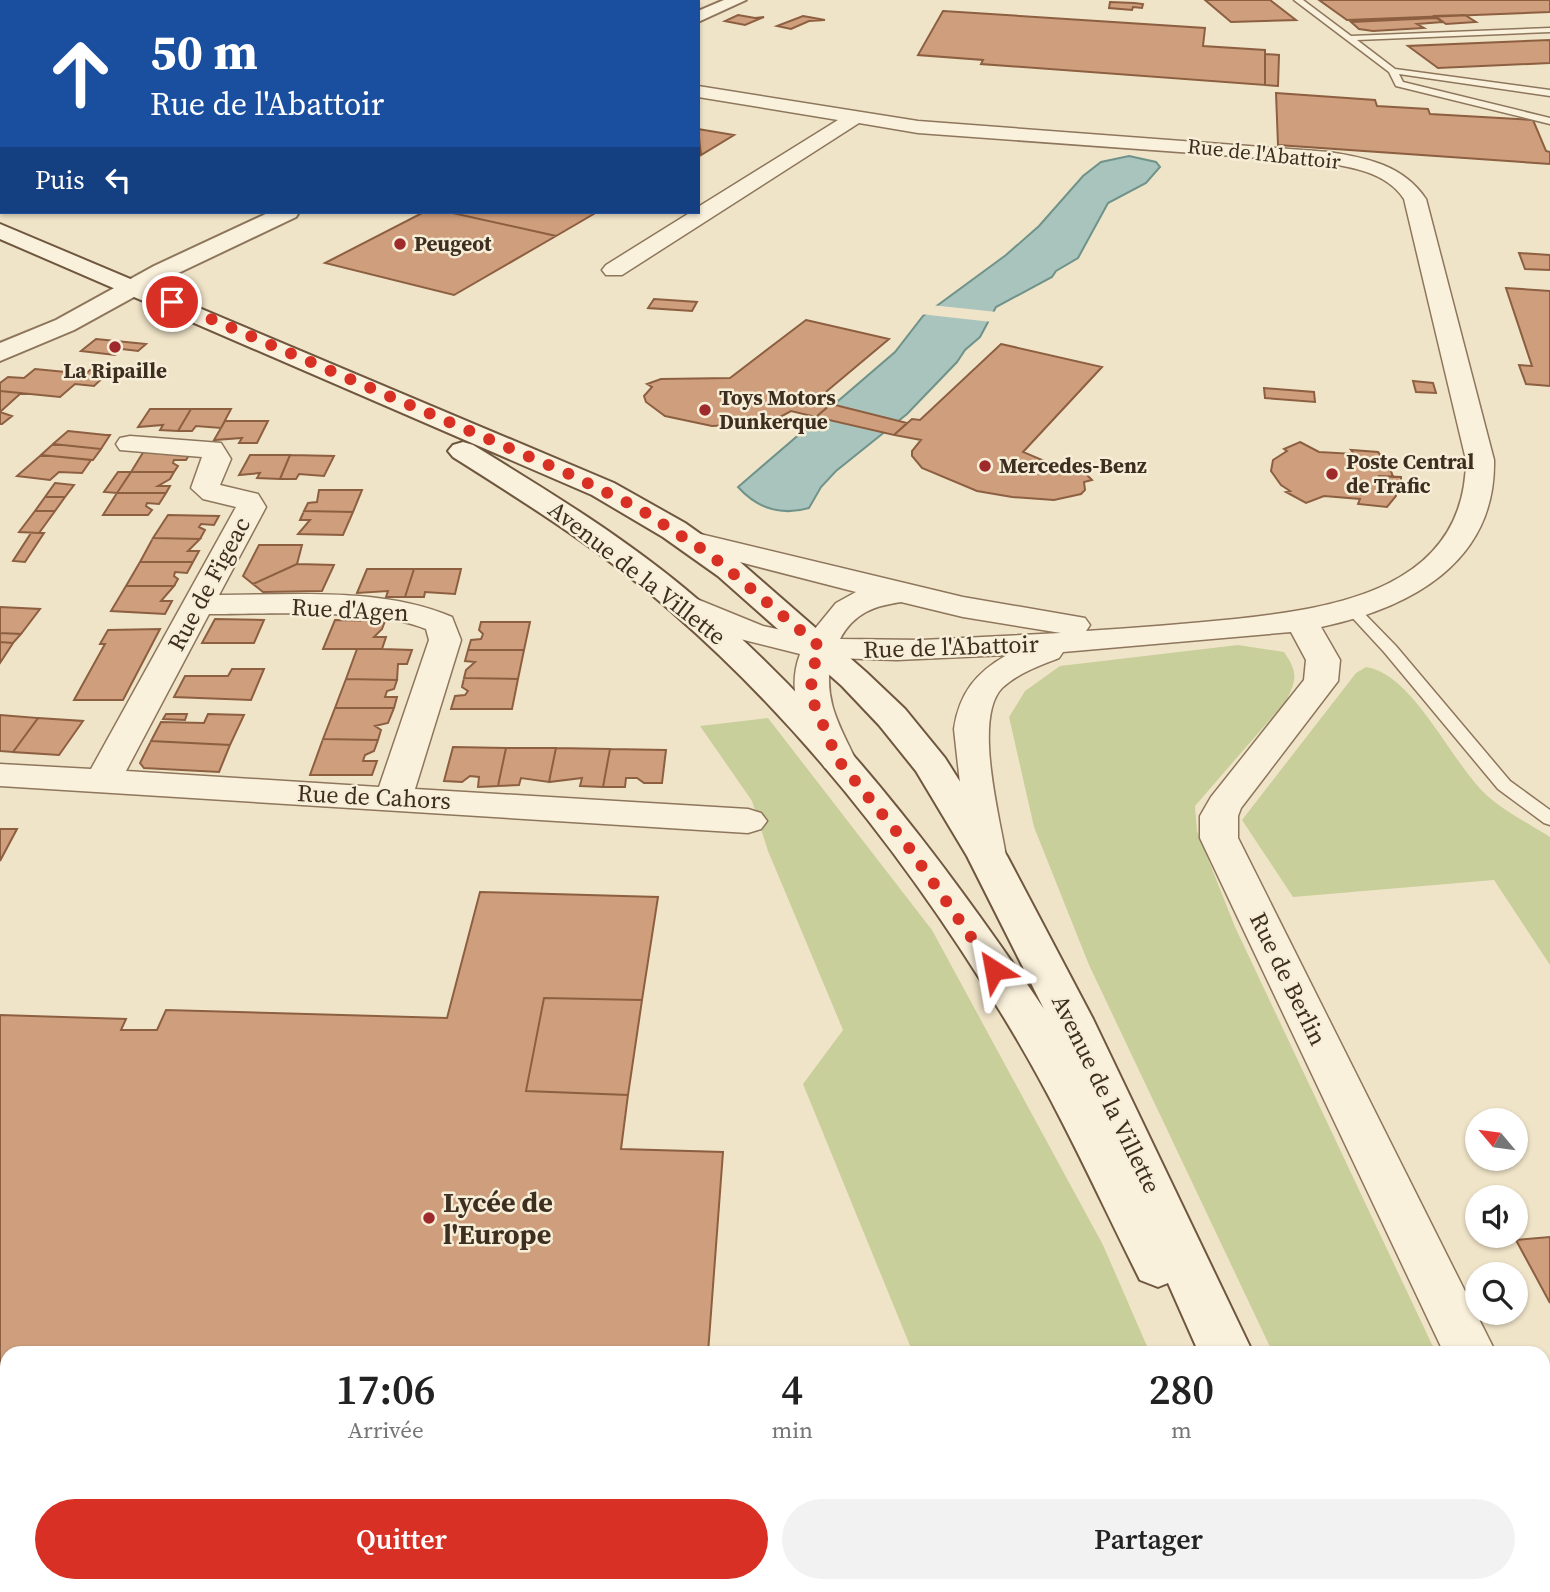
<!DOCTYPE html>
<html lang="fr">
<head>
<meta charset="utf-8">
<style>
	body { margin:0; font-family:"Source Serif 4",serif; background:#f2f2f2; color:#222; height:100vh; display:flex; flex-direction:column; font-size:26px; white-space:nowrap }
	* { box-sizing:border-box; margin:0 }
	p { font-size:23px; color:#767676 }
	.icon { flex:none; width:38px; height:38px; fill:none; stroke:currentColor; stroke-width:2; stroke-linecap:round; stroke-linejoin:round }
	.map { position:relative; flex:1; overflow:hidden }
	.side { position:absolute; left:0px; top:1346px; width:1550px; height:247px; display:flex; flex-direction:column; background:#fff; border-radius:21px 21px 0 0; box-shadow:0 2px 5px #0004 }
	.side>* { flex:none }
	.guide { position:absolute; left:0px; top:0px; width:700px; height:214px; box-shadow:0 2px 5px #0004; background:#1a4fa0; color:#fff; overflow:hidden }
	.needle { width:46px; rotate:299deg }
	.controls { position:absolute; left:1465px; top:1108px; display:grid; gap:14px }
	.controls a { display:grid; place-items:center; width:63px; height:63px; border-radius:50%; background:#fff; box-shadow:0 2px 5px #0004; font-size:35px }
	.pin { position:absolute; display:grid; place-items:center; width:60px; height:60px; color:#fff; margin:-30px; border:4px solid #fff; border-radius:50%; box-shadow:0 2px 7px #0007 }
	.me { position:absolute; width:77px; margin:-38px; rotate:326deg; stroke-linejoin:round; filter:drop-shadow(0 0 5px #0008) }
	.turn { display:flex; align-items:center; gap:24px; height:147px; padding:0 35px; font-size:32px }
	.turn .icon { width:91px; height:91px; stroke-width:2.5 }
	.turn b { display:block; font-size:49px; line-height:60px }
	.then { display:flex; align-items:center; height:66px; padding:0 35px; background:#0003; gap:14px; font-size:26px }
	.eta { display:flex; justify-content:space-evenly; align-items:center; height:119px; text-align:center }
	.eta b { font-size:42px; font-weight:600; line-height:49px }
	.action { display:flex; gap:14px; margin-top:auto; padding:14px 35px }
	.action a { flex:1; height:80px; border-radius:42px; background:#d93025; color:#fff; font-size:28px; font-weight:600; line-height:80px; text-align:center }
	.action a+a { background:#f2f2f2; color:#222 }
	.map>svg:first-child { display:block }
</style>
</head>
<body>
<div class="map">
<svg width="1550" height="1592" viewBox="0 0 1550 1592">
	<rect width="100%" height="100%" fill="#f0e4c8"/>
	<path fill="#c9cf9b" d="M1238,645L1284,652C1298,672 1297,680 1286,701L1195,806L1197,831L1235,927L1436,1353H1273L1089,965L1034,827L1009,717L1025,691L1060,666Z
		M1366,667C1415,674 1453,768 1491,799C1508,813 1531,825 1550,837V965L1494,880L1293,897L1242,820L1356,673Z
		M768,718L932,930L1103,1245L1150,1353H913L803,1084L843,1030L768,851L752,801L700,726Z
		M1544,1582L1548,1592H1386L1383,1586H1544Z
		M1002,1586H1246L1248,1592H1003Z"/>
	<path fill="#a9c4bc" stroke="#6f938a" stroke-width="2" d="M1129,156L1156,162L1160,167L1146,183L1108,203L1078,258L1056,271L1052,277L996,307L980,337L965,350L957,362L907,414L836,471L821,487L809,508C781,516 757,508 738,487L895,352L923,316L1006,255L1039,226L1083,176L1101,162Z"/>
	<path fill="#f0e4c8" d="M931,305L997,312L992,322L920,314Z"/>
	<path fill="#cf9f7d" stroke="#8d5f41" stroke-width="2" d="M1205,0H1270L1296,20L1231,22Z
		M1319,0H1550V12L1347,20Z
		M1110,2L1134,3L1143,4L1142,8L1133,7L1132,10L1109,8Z
		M943,11L1205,28L1203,46L1265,50V85L981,64L983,60L918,55Z
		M738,15L755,18L764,17L745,25L725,21Z
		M1465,15L1476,22L1446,24L1435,16Z
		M803,16L825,20L809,21L791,29L777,26Z
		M1436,18L1443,22L1417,24L1424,28L1373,31L1359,29L1351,22Z
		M1550,40V63L1438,68L1408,46Z
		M1265,54L1279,55L1278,86L1265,85Z
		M1276,93L1375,100L1377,106L1428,109L1430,114L1533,120L1546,151L1550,152V164L1278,145Z
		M698,129L734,135L701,155Z
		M424,212H448L556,236L454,295L325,263Z
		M448,212H597L556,236Z
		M1519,253L1550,255V270L1525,269Z
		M1506,288L1550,291V386L1526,384L1519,365L1532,366Z
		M654,299L697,302L692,311L648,308Z
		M806,320L889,339L821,396L836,400L816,417L791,411L769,423L712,426L665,416L646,402L644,396L652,387L647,384L661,379L730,378Z
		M96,339L146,344L138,351L122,349L115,355L81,351Z
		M1001,344L1102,367L1023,452L1075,474L1084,472L1092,480L1084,482L1085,490L1081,494L1054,500L1012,497L977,491L922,468L912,456V451L921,440L894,435L912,419L920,420Z
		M35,369L86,374L90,370L109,372L94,386L75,384L60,397L0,391V383L8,377L24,378Z
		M1413,381L1433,383L1436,393L1416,392Z
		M1264,388L1314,392L1315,402L1265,398Z
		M0,391L21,393L0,412L12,416L2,424H0Z
		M831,404L907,423L894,435L816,417Z
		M150,409H191L178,431L160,430L163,425L138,427Z
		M191,409H231L221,428L196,426L192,431H178Z
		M225,421H268L257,443H239L242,438L214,440Z
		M68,431L106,435H110L101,449L53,444Z
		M1300,442L1319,452L1354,454L1351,450L1378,452L1389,465L1393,477L1379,476V481L1394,482L1396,496L1387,507L1358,504L1360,499L1324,496L1306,503L1286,492L1290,491L1281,485L1271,471L1273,460L1287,451L1284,449Z
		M53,444L101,449L93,460L41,455Z
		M144,451L191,452L186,460H174L173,463L178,466L174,472H131Z
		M41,455L91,460L82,473L59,472L50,480L17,476Z
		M250,455H290L280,479L257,478L260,473L239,475Z
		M290,455L334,456L324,476L299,474L296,479H280Z
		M118,472H131L117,493L104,492Z
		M131,472H174L170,479L158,486H170L166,493H117Z
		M1379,476L1401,477V484L1379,481Z
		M55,483L74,485L65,497H45Z
		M319,490H362L353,512L304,511L308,503L317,502Z
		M117,493H166L159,504L147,503L146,506L152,510L148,515H103Z
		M45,497H65L55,511H35Z
		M35,511H55L39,533L19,532Z
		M304,511L353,512L343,535L298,534L310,520H300Z
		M168,515L219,516L214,525L201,524L199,527L205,530L200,539L153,538Z
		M31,533H44L25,562L13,561Z
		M153,538L200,539L188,551H199L193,562H140Z
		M259,545H302L297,564L253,584L243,576Z
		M140,562H193L187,573L175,572L174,576L178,579L174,586H126Z
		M297,564L334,565L322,591L263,592L253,584Z
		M367,569H414L405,597H386L388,591L357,593Z
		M414,569H461L455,594L425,592L424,597H405Z
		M126,586H174L161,601H172L165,614L111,611Z
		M0,607L40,609L21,634L0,633Z
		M215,619L264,620L254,643H202Z
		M335,620L385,621L382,629L374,637H386L382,649H323Z
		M481,622H530L524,650H468L471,640L481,639L483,634L479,630Z
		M160,629L123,700H74L105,644H100L108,630Z
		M0,633L21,634L13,643L0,642Z
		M0,642L13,643L0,663Z
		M357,649H382L412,650L407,664H398L397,680L346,679Z
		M468,650H524L518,679L464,678L466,670L475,662L465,661Z
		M232,669H264L251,700L174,697L185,676H228Z
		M464,678L518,679L512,709H451L455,696L465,695L468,691L462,687Z
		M346,679L397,680L394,689L387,691L385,697H397L394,708H335Z
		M335,708H394L388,723L375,726L381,730L378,740L323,739Z
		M166,714H187L185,720L163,719Z
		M208,714L244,715L230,745L151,741L161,722L204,723Z
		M0,715L38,718L13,752L0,751Z
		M38,718L83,721L59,755L13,752Z
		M323,739L378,740L374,751L365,755L363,761H377L372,775H310Z
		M151,741L230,745L219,772L144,768L140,763Z
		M453,747L506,748L498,786L478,787L479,777L470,776L462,782L444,781Z
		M506,748H556L549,782L521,778L519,785L498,786Z
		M556,748L610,749L603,787L580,786L582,778L549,782Z
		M610,749L666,750L662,783H644L637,778H626L625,787H603Z
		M0,829H17L0,861Z
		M480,892L658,897L642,1000L544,998L526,1091L628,1095L621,1149L723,1152L708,1353H7V1445L0,1444V1015L126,1019L121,1030H157L166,1010L447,1018Z
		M544,998L642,1000L628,1095L526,1091Z
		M1550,1237V1303L1516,1240Z
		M61,1586H276L281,1592H50Z"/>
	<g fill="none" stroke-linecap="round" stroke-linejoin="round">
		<defs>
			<path id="service" d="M1294,0H1303L1351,36L1550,28V32L1357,40L1395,69L1550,90V96L1399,74L1403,82L1550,118V124L1396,86L1389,72Z
				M1353,605L1358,607L1396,646L1510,781L1550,810V825L1544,823L1498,789L1384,652L1348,613L1345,610Z"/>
			<path id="minor" d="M698,86L918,121L1329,152C1367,158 1403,165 1426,199L1494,460C1496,563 1410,608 1321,627L1340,660L1338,681L1241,808L1238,816V838L1496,1353H1444L1200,838V816L1211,797L1304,680L1306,660L1291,632L1063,652L1059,658C1039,666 1018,673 1002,688C973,718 1000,818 1006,856L1001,865L987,869L973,865L968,856L954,729C959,694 976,672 1007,655L897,660L832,658C822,697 839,725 856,760L851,768L838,771L825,768L820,760C804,725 785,694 800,654L740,639L671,610L666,603L671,596L682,593L763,626L809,636L836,603L856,592L681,547L677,541L681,535L692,532L963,597L1085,618L1090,625L1086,631C1136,628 1185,624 1235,619C1335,608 1465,589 1466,460L1404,199C1386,171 1347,166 1317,162L918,133L859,123L622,275H606L602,270L606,265L691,212H698V207L838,120L698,97ZM901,602L963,617L1061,633L922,640L840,639C854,613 874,606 901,602Z
				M130,436L221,443L231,459L220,485L258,494L266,507L219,595C294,595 382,587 452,617L461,640L415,789L748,809L761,813L767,821L761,829L748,833L0,786V764L91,769L236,507L203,499L191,488L202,457L120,450L116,444L120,438ZM209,614C266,614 377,608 426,629L429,640L379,787L126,771Z
				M1544,1478L1550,1480V1544L1544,1542Z"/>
			<path id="tertiary" d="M724,0H746L698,22V11Z
				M270,212H299L296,217L172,276L74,330L0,361V343L56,320L154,266Z"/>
			<path id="secondary" d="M0,224L614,483L685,523L740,562L866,672L905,709L945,758L1007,856L1093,1019L1253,1353H1199L1168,1283L1158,1287L1140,1280C1099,1198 1062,1115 1015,1036C923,881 809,731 672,612C604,552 529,505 453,457L448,451L453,445L463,442L473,445C550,492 627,539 696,598C834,716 943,859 1044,1009L967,856L916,771L879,725L842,686L718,576L663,537L592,495L0,239Z
				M1260,1586H1357L1360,1592H1262Z"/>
		</defs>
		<use href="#service" stroke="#8d765c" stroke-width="3"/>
		<use href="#minor" stroke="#8d765c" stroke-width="3"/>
		<use href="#tertiary" stroke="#8d765c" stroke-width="4"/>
		<use href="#secondary" stroke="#6f573f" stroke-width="4"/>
		<use href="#service" fill="#faf1dc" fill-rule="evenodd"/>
		<use href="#minor" fill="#faf1dc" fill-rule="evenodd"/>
		<use href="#tertiary" fill="#faf1dc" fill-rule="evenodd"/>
		<use href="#secondary" fill="#faf1dc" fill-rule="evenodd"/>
	</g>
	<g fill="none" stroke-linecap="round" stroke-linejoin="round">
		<path stroke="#d93025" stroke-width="12" stroke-dasharray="0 21.6" d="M172,302L567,473L638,508L711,555L820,647L811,675L812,699L838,760L905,842L994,970"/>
	</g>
	<g fill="#9e2a2b" stroke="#f7eed8" stroke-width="2.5">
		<circle cx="400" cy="244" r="7"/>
		<circle cx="115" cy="347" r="7"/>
		<circle cx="705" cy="410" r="7"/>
		<circle cx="985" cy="466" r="7"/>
		<circle cx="1332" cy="474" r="7"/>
		<circle cx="429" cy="1218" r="7"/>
	</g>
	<g text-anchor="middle" stroke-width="5" stroke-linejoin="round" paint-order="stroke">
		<g font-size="21" fill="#3d2e20" stroke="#f7eed8">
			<text transform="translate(1264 154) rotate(6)" y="7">Rue de l'Abattoir</text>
		</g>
		<g font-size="21" font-weight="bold" fill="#3d2e20" stroke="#f7eed8" text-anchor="start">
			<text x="414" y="251">Peugeot</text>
			<text x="115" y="378" text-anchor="middle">La Ripaille</text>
			<text x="719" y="405">Toys Motors<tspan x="719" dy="24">Dunkerque</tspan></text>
			<text x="1346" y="469">Poste Central<tspan x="1346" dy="24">de Trafic</tspan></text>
			<text x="999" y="473">Mercedes-Benz</text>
		</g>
		<g font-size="24" fill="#3d2e20" stroke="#f7eed8">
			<text transform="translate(637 573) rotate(38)" y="8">Avenue de la Villette</text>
			<text transform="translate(209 584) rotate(-62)" y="8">Rue de Figeac</text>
			<text transform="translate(350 610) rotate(3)" y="8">Rue d'Agen</text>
			<text transform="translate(951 647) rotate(-2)" y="8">Rue de l'Abattoir</text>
			<text transform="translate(374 797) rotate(3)" y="8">Rue de Cahors</text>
			<text transform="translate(1288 979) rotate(64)" y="8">Rue de Berlin</text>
			<text transform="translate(1106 1094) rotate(64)" y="8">Avenue de la Villette</text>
		</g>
		<g font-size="28" font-weight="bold" fill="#3d2e20" stroke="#f7eed8" text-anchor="start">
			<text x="443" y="1212">Lycée de<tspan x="443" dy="32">l'Europe</tspan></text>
		</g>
	</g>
</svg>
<div class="controls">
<a><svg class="needle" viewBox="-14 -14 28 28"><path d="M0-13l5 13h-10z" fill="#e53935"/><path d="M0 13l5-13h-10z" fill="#767676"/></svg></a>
<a><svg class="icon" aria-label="sound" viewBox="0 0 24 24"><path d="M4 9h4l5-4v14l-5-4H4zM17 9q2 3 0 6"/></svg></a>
<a><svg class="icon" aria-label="search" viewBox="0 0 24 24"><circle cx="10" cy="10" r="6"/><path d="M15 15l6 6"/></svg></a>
</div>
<div class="pin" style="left:172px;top:302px;background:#d93025"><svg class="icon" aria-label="arrive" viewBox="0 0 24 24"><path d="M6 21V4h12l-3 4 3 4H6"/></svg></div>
<svg class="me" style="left:994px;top:970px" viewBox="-20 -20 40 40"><path d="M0-17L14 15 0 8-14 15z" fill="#d93025" stroke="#fff" stroke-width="4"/></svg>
<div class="guide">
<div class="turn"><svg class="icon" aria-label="ahead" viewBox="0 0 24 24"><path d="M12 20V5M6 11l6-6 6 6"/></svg><div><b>50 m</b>Rue de l'Abattoir</div></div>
<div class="then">Puis<svg class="icon" aria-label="left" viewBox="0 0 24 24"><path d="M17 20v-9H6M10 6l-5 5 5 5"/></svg></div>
</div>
<section class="side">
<div class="eta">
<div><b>17:06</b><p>Arrivée</p></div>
<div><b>4</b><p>min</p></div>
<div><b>280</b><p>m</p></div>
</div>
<div class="action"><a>Quitter</a><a>Partager</a></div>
</section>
</div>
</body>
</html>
